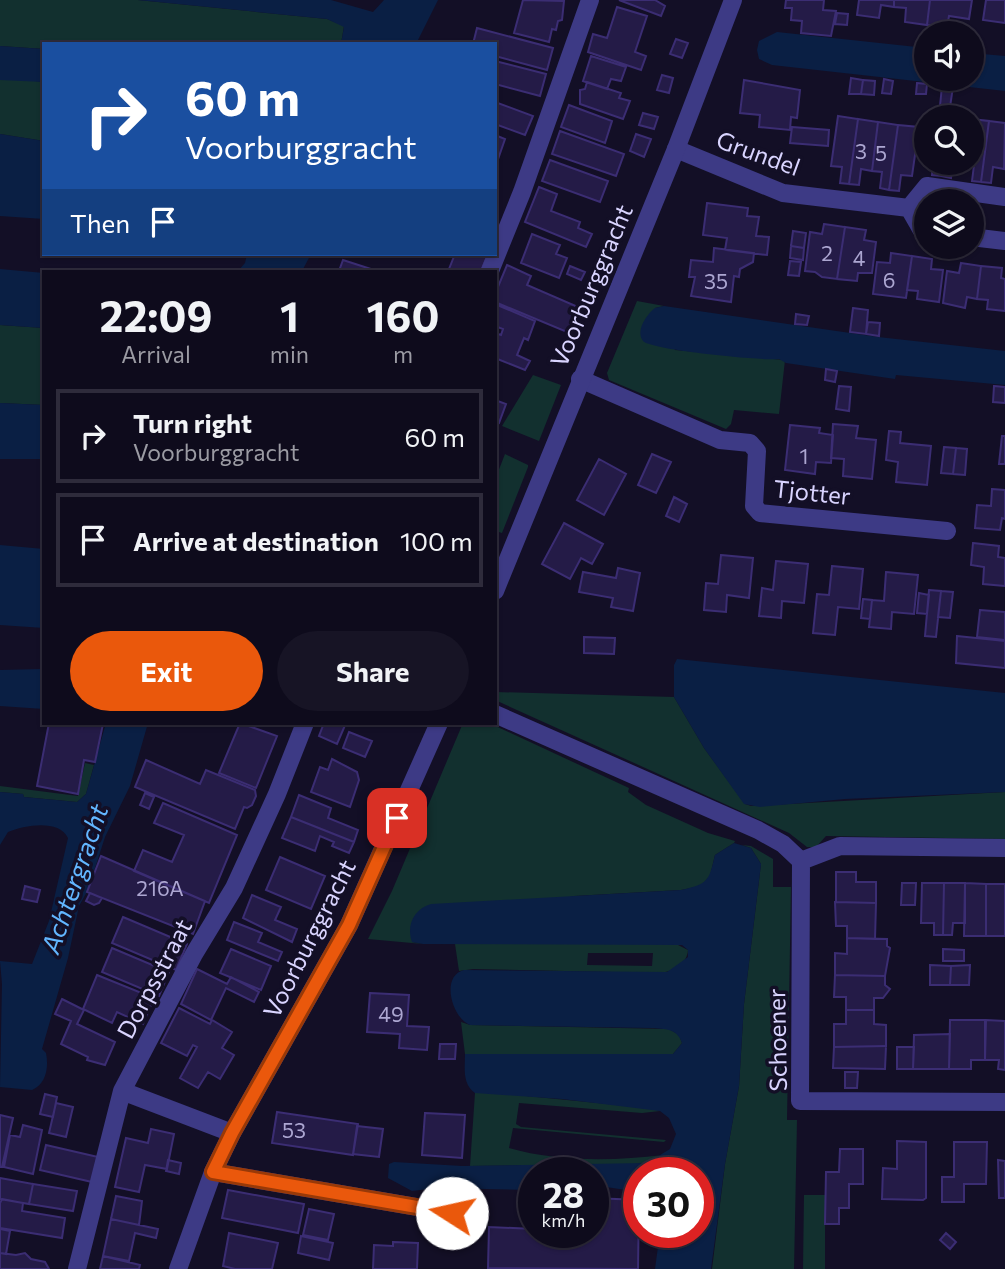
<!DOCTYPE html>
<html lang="en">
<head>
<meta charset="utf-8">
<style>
	body { margin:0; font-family:Commissioner,sans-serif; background:#171425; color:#f1f3f6; height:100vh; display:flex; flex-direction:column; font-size:26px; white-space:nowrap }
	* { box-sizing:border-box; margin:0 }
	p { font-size:23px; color:#9b9ba3 }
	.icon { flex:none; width:38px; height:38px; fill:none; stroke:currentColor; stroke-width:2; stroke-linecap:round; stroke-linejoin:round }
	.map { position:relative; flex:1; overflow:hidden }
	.sheet { position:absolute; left:42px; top:270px; width:455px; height:455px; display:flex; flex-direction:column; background:#0e0b1c; border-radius:0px; box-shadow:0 2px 5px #0004,0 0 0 2px #2e2b3b }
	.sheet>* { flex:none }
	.banner { position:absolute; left:42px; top:42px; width:455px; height:214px; border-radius:0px; box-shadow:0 2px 5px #0004,0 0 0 2px #2e2b3b; background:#1a4fa0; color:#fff; overflow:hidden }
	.controls { position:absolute; left:914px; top:21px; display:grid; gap:14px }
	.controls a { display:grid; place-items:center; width:70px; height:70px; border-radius:50%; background:#0e0b1c; box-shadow:0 2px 5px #0004,0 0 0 2px #2e2b3b; font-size:35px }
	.speed { position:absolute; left:518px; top:1157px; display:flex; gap:14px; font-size:35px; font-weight:700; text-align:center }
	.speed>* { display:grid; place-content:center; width:91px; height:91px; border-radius:50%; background:#0e0b1c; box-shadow:0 2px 5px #0004,0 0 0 2px #2e2b3b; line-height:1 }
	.speed small { font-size:18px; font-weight:400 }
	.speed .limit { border:10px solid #d22; background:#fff; color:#111 }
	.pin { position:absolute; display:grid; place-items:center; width:60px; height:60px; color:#fff; margin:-30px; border-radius:14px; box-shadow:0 4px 10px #0006 }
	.me { position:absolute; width:77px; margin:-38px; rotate:280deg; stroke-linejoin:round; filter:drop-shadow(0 0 5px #0008) }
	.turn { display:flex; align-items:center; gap:24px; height:147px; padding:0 28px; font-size:32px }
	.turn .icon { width:91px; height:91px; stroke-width:2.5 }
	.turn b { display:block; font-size:49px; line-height:60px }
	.then { display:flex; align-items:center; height:66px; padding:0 28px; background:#0003; gap:14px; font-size:26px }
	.eta { display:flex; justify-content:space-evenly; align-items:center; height:119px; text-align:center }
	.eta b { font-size:42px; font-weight:700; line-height:49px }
	.cta { display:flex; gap:14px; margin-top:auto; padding:14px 28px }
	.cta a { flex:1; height:80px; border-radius:42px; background:#ea580c; color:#fff; font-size:28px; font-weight:700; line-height:80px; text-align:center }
	.cta a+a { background:#171425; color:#f1f3f6 }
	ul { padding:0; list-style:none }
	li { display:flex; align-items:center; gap:21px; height:94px; margin:0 14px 10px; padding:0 14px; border:4px solid #2e2b3b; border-radius:0px }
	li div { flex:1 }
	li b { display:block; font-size:26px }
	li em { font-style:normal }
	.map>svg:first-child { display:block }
</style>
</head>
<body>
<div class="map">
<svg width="1005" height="1269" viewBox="0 0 1005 1269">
	<rect width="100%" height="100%" fill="#130f26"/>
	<path fill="#12302f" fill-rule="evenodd" d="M0,0H138L327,19L344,26L341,44H44V49L0,46Z
		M18,79L44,82V141L0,134V80Z
		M637,301L664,306L655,308L675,350L785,360L779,414L734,410L731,424L726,429L609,380L607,373Z
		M0,325L44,328V405L0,403Z
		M533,375L561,385L539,441L502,426Z
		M505,454L528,465V467L502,533L499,532L495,541V472H498Z
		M495,692L674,697L704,748L745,804L751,806L1005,792V839L826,836L816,847H807L789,833L495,700Z
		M463,723H489L629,788L628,792L646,805L708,833L735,841L734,843L715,855L710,876L701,886L681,890L574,896L412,942L423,944L368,939L392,891Z
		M85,763L94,765L86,794L77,802L24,797L23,794L0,792V786L78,796Z
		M742,845L751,846L773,859V887H791L787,1120H797L794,1269H712L725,1164L739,1086L744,1004L761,864L751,848Z
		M455,944H676L688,950C687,965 672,972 659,973L473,969L459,971ZM653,953L652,966L587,965L588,953Z
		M461,1022L470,1025L669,1029L679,1035L682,1043L673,1054H465Z
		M485,1092L649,1108L660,1111L642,1113L519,1103L516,1124L521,1127L666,1140L664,1142L513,1128L509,1148C557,1162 614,1161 663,1155L647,1163L634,1164L470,1166L475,1093Z
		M804,1195H825V1269H803Z"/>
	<path fill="#0a1f44" d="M138,0H331L373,12L384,0H438L416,44H341L344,27L327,19Z
		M777,32L926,48V79H971V53L1005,56V91L772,65L759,59L757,50L759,41Z
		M0,46L44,49V82L0,80Z
		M0,134L44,141V219L0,216Z
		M247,254H311L302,271H238L245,263Z
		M0,269L44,273V328L0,325Z
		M664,306L878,337L1005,351V385L896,375L895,379L786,363L779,359C763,361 651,350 643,341C635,331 647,314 655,308Z
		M0,403L44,405V459H0Z
		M0,545L44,549V628L0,625Z
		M677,659L1005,693V792L845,799L760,807L744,804L704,748L674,697V665Z
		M44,669V709L0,706V670Z
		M106,723H148L130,786L105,837L88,890L79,906L68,958L42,1049L46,1053C49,1068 46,1084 32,1090L0,1087L2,984L0,961L32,964L49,921L68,838C59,819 25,825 8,832L0,845V792L23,794L24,797L77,802L86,794Z
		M734,843L751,848L761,864L744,1004L739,1086L725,1164L711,1269H655L660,1232H698V1172H639V1192L593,1185V1172H534V1190L437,1188L412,1191L388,1178L389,1164L394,1162L462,1166L647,1163L670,1149L676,1134L669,1118L660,1111L562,1099L475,1093C462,1084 465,1068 465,1054H673L682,1043C677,1028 665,1029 651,1028L470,1025C452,1018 440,976 464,970L667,972L688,957V950L682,945L423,944L412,942C406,925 414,909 431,904L681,890C708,884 709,881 715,855Z"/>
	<path fill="#241b47" stroke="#3b2d73" stroke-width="2" d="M523,0L564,1L562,20L558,21L556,30L552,29L549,42L514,33Z
		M619,0H655L665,6L661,16Z
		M786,0H824L823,10L836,11L831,36L801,33L802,21L791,20L792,8H785Z
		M859,0H894V7L881,5L879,18L857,15Z
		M894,0H930L927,25L905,22L906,8L894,7Z
		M930,0H972L969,19L949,16L947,27L927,25Z
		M986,0H1005V23L983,20Z
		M617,7L647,16L635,52L646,56L641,70L588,52L593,34L607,38Z
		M837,13L848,14L847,25L835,24Z
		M477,28L553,48L547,70L495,56V44H473Z
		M676,39L688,43L682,58L670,54Z
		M591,56L626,67L621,81L611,79L607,89L583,81Z
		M495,61L546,74L540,96L495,84Z
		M662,75L673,78L669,93L657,90Z
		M851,78L863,80L861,94H849Z
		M884,79L893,81L891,94L882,93Z
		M744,80L800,90L797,118L791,117L790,130L759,127L760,115L740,113Z
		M863,80L875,81L874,95L861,94Z
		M587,82L621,93L619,98L630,101L623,119L580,104V90L585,89Z
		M917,83L927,84L926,94H916Z
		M942,86L953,87L950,107L940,106Z
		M495,102L533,116L525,135L495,124Z
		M569,105L612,121L605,143L561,127Z
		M643,113L658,117L654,129L639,125Z
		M838,116L858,119L849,184L840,183L842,167L831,166Z
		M858,119L878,122L872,171L861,169L859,185L849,184Z
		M971,119L989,121L981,182L972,181L974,165L963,163H971Z
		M989,121L1005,123L1004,169L993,167L991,183L981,182Z
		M878,122L898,125L889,190L880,188L882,172L872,171Z
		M898,125L919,127L912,176L901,175L899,191L889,190Z
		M792,127L829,130L828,146L790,143Z
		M560,131L624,154L616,176L552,154Z
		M636,134L651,139L644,157L630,151Z
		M495,135L505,139L496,165L495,164Z
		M550,160L608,181L600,202L542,181Z
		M933,163H943L941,176L932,175Z
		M943,163H953L951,178L941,176Z
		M539,187L557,194L551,211L580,222L578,228L592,234L586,247L525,222Z
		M707,203L748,208L747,216L759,217L756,236L769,237L767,255L725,250L727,238L703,235Z
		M824,224L845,227L837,279L822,277L815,272L805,271L810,232L822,234Z
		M845,227L866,230L864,240L876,242L872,273H858L857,281L837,279Z
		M793,231L806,233L804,248L791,246Z
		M532,234L560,245L556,254L567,258L559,278L521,263Z
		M791,246L804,248L803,260L790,258Z
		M714,248L754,253L753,262L740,269L739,277L734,276L731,302L691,296L695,277H689L691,260L713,262Z
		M891,253L912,256L906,298L873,294L877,262L890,263Z
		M455,254H488L481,271L449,269Z
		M912,256L932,259L931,269L943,270L939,302L917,299L918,291L907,290Z
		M343,260L377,271H339Z
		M790,261L801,262L799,276L788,275Z
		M961,263L981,266L977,299L967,297L965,308L943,303L947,271L959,273Z
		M507,265L531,276L527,285L578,307L567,332L495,302V294Z
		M570,266L585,272L581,280L567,274Z
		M981,266L1002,268L1001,278L1005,279V311L987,309L988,300L977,299Z
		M495,304L535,321L528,340L524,338L517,355L530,361L525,370L495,358V333L501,335L503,329L495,326Z
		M853,308L868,310L866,334L850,332Z
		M796,314L809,316L807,325L795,324Z
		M868,322L880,323L879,336L866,334Z
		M826,369L837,371L835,382L825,380Z
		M839,386L851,387L849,411L836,409Z
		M994,386L1005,387V403L993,402Z
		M495,400L506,404L499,423L495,422Z
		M833,424L858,426L856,438L876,440L872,479L843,476L844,459L831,458Z
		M790,425L820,428L819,433L833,435L831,463L816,462L815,474L785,470Z
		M889,431L901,432L900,443L931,446L927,485L896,482L898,462L886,460Z
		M1002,436H1005V464H999Z
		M944,447L956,448L953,474L941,473Z
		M956,448L967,449L965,475L953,474Z
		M652,454L671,462L656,493L638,485Z
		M599,459L626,474L604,515L577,500Z
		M992,489L1005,490V519L1002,518L1000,530L975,528L977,505L991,506Z
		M674,497L687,504L679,522L666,516Z
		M564,523L603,544L592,564L581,558L570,579L542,564Z
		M973,543L999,546L998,557L1005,558V586L983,584L984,567L971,565Z
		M721,555L753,558L749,598L727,595L726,612L704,610L706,583L718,584Z
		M776,561L808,564L804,603L782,601L781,618L759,616L762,588L773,590Z
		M832,566L863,569L859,609L838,607L835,635L813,633L817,594L829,595Z
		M618,568L640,573L633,611L611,607L613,598L579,592L583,572L616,578Z
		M886,572L918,575L914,614L892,612L891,629L869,627L872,600L884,601Z
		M929,590L941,591L936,637L925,636Z
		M941,591L953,592L950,618L938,617Z
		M919,593L929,595L927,614L917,613Z
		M863,599L872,600L870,619L861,618Z
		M980,610L1005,612V640L977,637Z
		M957,636L1005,641V668L956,663Z
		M584,637L615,638L614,654L584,653Z
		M49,723L103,724L95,762L84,760L78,794L37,786Z
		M240,723L277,736L256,788L219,773Z
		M324,723H353L352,725L346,723L337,744L319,736Z
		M349,732L372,741L365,757L343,748Z
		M332,759L357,772L359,780L350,807L311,792L320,767L328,770Z
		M146,760L200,784L206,770L255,790L256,796L252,805L247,808L244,807L235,829L135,787Z
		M145,793L154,797L149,809L140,805Z
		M299,795L331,808L328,818L358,830L354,842L291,817Z
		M163,803L237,835L209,903L134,871L143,850L172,862L184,835L154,823Z
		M291,817L354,842L349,853L332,846L334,842L320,836L315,851L282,838Z
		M101,856L205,901L193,934L87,892Z
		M280,857L325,876L311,909L266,890Z
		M836,872H856V882H876V903L836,902Z
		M902,883H916L915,905H901Z
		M922,883H944L943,935H934V923H921Z
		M944,883H965V923H953L952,935H943Z
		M965,883L986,884V936H964Z
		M986,884H1005V936H986Z
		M25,886L40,890L37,902L22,899Z
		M90,893L102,898L99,903L94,905L86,901Z
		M252,895L281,907L275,920L297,929L292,942L243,918Z
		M835,902L876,903L875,939L847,938V926H836Z
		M123,917L187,944L176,970L112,943Z
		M234,922L262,933L258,942L282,952L278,961L227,940Z
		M847,938L887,939V946L890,948L885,976L835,975V953L847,954Z
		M112,948L169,972L159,996L102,972Z
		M231,949L271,966L261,990L220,973Z
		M943,949L964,950V961H943Z
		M930,965L951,966L950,985H930Z
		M970,965L969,985H950L951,966Z
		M197,969L227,984L231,977L259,992L254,1002L226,988L211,1020L181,1004Z
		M97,975L154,998L143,1024L117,1012L112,1023L83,1009Z
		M835,975L885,976V985L890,989L883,998H874V1010H846V997H834Z
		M370,993L409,995L407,1026L429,1027L427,1050L399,1048L400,1034L367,1032Z
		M62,999L84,1010L77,1024L115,1042L105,1065L87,1060L88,1057L61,1044L71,1021L55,1014Z
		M179,1008L210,1024L212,1020L232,1032L222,1048L234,1055L220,1079L208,1072L198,1088L180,1078L197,1047L193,1045L187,1056L161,1043Z
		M846,1010H874V1024L886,1025V1046L834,1047V1024H846Z
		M950,1020H985V1060H971V1069H949Z
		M986,1020L1005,1021V1070L998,1069L999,1060H985Z
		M950,1034L949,1069H913L914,1035Z
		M440,1044H456L455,1059H439Z
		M886,1046L885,1069L833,1068L834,1047Z
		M897,1047H914L913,1069H897Z
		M845,1072H858L857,1088H845Z
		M45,1094L57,1097L53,1117L40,1114Z
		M56,1103L73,1107L66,1137L49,1133Z
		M277,1112L358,1124L353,1155L272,1143Z
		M425,1113L465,1115L462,1158L422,1155Z
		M0,1115L13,1118L2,1167H0Z
		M23,1125L42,1130L33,1174L4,1167L10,1135L20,1137Z
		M357,1126L383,1129L379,1157L353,1154Z
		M151,1129L174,1134L167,1169L145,1165L139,1192L115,1187L126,1138L148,1143Z
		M897,1141L926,1142V1198L923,1200L882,1199L883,1168L897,1169Z
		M954,1142H987L986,1184H964V1202H942V1177H954Z
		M46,1145L98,1157L92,1182L40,1170Z
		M840,1149H863V1184H849V1208H839V1224H825L826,1172H839Z
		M168,1160L181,1163L179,1174L166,1171Z
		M998,1160L1005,1161V1198H999Z
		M0,1178L33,1184L29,1204L0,1199Z
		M33,1184L77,1191L73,1211L29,1204Z
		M228,1190L304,1204L298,1233L222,1218Z
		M116,1196L142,1201L139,1225L111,1219Z
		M593,1198L639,1200L638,1269L488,1268L489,1227L534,1229V1232H593Z
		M2,1199L23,1203L22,1211L65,1218L62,1238L0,1228V1203Z
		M309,1209L334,1214L328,1240L303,1235Z
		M111,1219L158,1229L156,1238L135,1233L129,1261L103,1256Z
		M0,1229L10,1231L6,1254L0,1253Z
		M229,1233L278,1243L272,1269H235L223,1266Z
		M946,1233L956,1242L950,1249L940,1240Z
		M301,1236L333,1243L329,1260L298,1253Z
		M393,1242L418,1243L417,1269H373L374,1245L393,1246Z
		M0,1253L16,1255L25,1253L31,1259L45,1262L49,1269H0Z
		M103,1256L140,1265L139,1269H100Z"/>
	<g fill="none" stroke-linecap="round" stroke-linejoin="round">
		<path stroke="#3d3a85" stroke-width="18" d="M676,149L783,193L909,208
			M909,208L927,186L1005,197
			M909,208L921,229L926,230
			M971,237L1005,241
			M490,271L522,192L590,0
			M580,379L720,440L750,443L757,451L754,506L760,513L947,531
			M495,714L758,830L783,844L801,861L800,1101L1005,1102
			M801,861L840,846L1005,848
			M122,1091L232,1133
			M213,1172L452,1213
			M77,1269L122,1091L194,954L234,888L277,794L305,723"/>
		<path stroke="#3d3a85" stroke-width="18" d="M495,591L676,149L733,0
			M178,1269L213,1172L232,1133L349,925L439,723"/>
	</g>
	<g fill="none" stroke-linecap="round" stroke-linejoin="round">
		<defs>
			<path id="route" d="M397,818L349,925L232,1133L213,1172L452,1213"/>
		</defs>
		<use href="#route" stroke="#983908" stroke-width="18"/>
		<use href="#route" stroke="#ea580c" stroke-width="12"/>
	</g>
	<g text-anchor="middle" stroke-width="7" stroke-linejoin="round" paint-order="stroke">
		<g font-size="21" fill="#aca6d1">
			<text x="861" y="159">3</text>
			<text x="881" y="161">5</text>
			<text x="827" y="261">2</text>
			<text x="859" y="266">4</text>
			<text x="889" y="288">6</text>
			<text x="716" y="289">35</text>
			<text x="804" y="464">1</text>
			<text x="160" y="896">216A</text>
			<text x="391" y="1022">49</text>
			<text x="294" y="1138">53</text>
		</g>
		<g font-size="24" fill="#d9d4ff" stroke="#130f26">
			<text transform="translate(758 154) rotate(20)" y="8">Grundel</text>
			<text transform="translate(592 286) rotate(-67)" y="8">Voorburggracht</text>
			<text transform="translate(812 493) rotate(6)" y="8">Tjotter</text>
			<text transform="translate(310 939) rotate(-63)" y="8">Voorburggracht</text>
			<text transform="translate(155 979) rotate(-62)" y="8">Dorpsstraat</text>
			<text transform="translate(778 1040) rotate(-91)" y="8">Schoener</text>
		</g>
		<g font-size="26" font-style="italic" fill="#62b6ff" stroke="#130f26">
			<text transform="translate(75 879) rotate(-71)" y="9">Achtergracht</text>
		</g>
	</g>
</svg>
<div class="controls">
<a><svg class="icon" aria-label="sound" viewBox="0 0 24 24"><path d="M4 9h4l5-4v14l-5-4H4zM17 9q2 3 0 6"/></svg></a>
<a><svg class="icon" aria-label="search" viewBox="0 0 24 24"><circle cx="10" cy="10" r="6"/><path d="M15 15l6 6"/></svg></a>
<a><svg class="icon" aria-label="layers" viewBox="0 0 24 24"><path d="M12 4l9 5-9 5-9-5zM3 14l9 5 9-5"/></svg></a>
</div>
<div class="speed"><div>28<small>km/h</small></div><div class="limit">30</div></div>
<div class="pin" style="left:397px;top:818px;background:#d93025"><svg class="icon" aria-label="arrive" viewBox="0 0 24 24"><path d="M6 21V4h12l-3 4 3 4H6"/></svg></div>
<svg class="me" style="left:452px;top:1213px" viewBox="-20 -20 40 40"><circle r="19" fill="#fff"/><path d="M0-13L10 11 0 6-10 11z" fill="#ea580c"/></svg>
<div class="banner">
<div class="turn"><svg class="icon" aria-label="right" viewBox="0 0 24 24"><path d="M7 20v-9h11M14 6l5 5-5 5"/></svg><div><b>60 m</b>Voorburggracht</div></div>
<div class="then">Then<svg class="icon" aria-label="arrive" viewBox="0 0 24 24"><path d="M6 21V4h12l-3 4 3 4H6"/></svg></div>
</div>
<section class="sheet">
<div class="eta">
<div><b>22:09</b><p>Arrival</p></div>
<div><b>1</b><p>min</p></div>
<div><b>160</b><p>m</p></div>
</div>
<ul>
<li><svg class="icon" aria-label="right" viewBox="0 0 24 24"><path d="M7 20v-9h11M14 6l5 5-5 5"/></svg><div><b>Turn right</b><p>Voorburggracht</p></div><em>60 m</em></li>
<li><svg class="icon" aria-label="arrive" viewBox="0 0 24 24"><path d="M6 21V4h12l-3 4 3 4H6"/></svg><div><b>Arrive at destination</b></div><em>100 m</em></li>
</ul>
<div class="cta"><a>Exit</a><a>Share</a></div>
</section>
</div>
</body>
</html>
